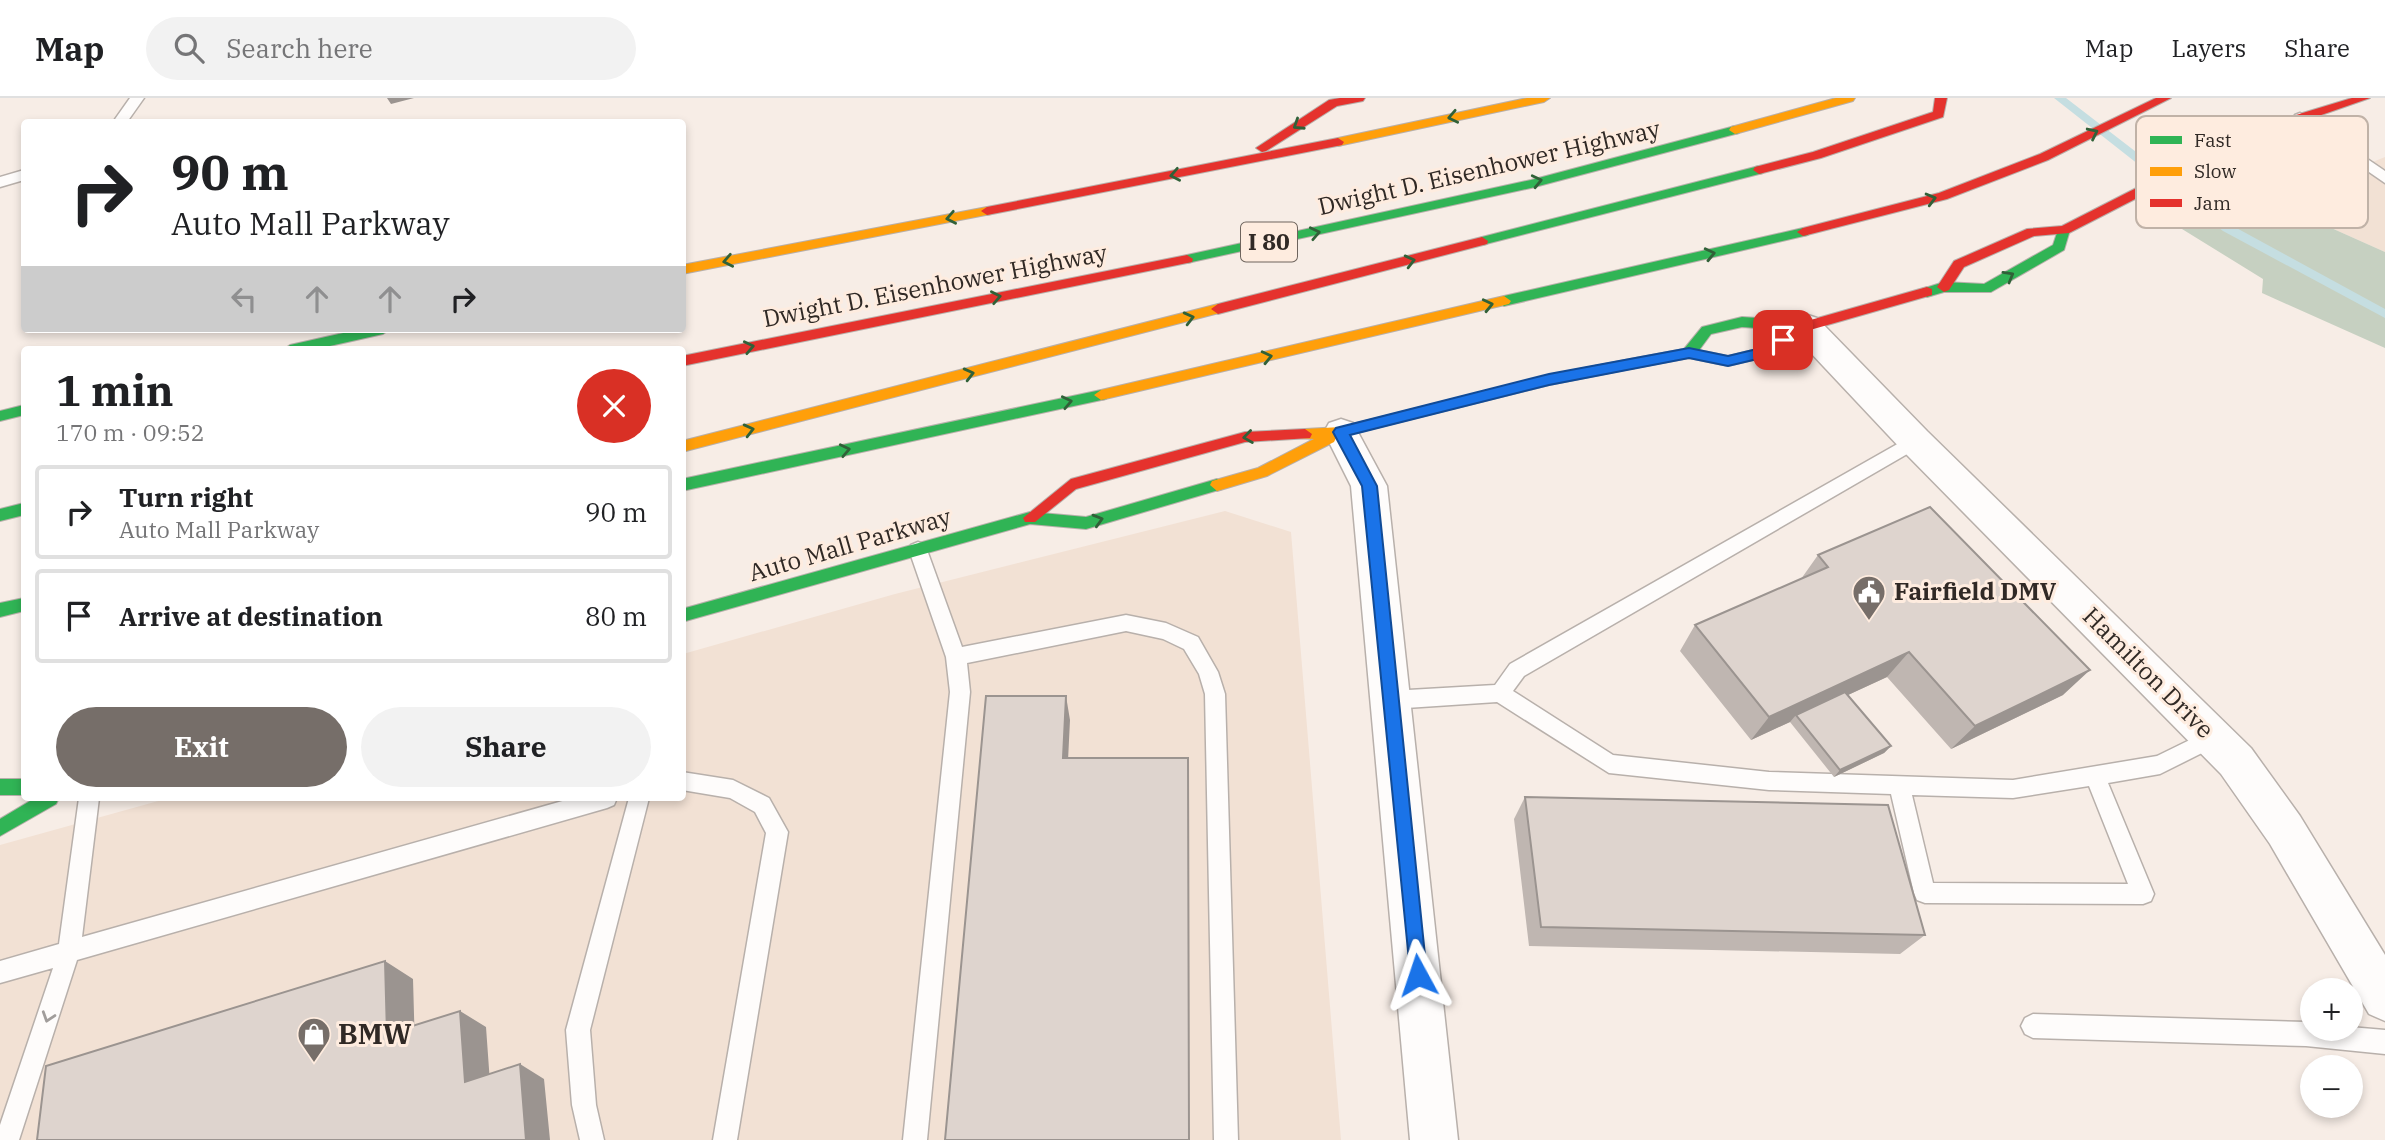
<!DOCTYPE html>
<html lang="en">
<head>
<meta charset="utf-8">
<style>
	body { margin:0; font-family:"IBM Plex Serif",serif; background:#f2f2f2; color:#202124; height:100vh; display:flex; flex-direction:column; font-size:26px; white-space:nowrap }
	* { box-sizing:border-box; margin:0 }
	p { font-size:23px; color:#757577 }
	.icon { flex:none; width:38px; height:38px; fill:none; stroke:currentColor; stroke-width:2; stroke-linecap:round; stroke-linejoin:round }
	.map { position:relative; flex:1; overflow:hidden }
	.side { position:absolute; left:21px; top:248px; width:665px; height:455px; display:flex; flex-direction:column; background:#fff; border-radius:7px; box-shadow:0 4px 10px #0003 }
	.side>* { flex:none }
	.top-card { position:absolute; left:21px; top:21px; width:665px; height:214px; border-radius:7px; box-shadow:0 4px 10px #0003; background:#fff; color:#202124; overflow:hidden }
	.tools { position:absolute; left:2300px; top:880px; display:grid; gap:14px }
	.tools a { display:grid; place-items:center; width:63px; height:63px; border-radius:50%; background:#fff; box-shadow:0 4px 10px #0003; font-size:35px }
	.pin { position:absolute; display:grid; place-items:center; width:60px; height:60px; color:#fff; margin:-30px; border-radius:14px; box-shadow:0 4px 10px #0006 }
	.me { position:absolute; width:77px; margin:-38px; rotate:355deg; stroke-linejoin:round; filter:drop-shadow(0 0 5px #0008) }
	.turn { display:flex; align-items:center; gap:24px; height:147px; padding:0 35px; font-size:32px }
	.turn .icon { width:91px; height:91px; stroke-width:2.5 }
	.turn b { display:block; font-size:49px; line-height:60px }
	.lanes { display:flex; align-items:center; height:66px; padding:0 35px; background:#0003; justify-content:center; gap:35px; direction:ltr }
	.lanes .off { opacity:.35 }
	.round { display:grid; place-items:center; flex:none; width:74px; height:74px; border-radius:37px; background:#f2f2f2 }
	.overview { display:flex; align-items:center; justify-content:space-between; height:119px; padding:0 35px }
	h1 { font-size:42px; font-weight:800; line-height:52px }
	.action { display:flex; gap:14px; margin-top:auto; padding:14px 35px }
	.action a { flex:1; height:80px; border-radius:42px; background:#766e69; color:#fff; font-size:28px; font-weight:800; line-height:80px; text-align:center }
	.action a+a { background:#f2f2f2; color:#202124 }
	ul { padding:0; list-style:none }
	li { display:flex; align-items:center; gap:21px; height:94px; margin:0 14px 10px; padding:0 21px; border:4px solid #e0e0e0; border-radius:7px }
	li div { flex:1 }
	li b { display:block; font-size:26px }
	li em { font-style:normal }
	header { display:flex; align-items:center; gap:42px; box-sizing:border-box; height:98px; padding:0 35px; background:#fff; border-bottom:2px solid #e0e0e0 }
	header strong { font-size:33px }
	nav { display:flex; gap:38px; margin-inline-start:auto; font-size:24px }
	.search { width:490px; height:63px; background:#f2f2f2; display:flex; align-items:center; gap:18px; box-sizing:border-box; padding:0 24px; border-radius:38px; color:#757577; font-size:26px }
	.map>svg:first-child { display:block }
</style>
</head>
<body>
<header>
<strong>Map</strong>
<div class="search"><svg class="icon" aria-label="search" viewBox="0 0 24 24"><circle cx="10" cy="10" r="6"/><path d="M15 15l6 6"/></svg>Search here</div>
<nav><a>Map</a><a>Layers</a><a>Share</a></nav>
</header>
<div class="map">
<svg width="2385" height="1042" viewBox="0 0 2385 1042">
	<rect width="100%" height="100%" fill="#f7ede6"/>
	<path fill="#f2e1d4" d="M2385,59V154L2273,104Z
		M1225,413L1291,434L1341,1042H0V747L169,700H682L683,556L895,496Z"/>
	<path fill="#c6d0c1" d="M2273,104L2385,154V250L2262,195L2263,181L2182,131Z"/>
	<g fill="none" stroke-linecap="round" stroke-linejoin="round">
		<path fill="#c5dee1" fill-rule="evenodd" d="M2054,0H2066L2231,127L2385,211V220L2223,133Z"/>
		<defs>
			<path id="lane" d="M130,0H144L127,24H113Z
				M2300,15L2385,73V85L2295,23L2293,20L2295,17Z
				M24,72V82L0,89V79Z
				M1915,336L1921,338L1924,343L1921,348L1524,578L1513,593L1613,657L1769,674L2013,682L2157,658L2206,634L2213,631L2220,634L2223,640L2220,646L2160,676L2108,685L2154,796L2151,803L2143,806L1925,805L1917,802L1914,795L1891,696L1769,692L1609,675L1497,604L1391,611L1384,608L1381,602L1384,596L1391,593L1495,587L1510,566ZM2089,688L2128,786L1933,785L1912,697L2013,700Z
				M918,444L925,447L927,452L962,549L1126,517L1166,525L1198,539L1218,574L1225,596L1238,1042H1214L1205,596L1199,576L1184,551L1163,541L1126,533L967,565L970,594L927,1042H903L950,594L946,559L909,452L911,447Z
				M682,674L733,682L769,700L788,734L737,1042H713L766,735L755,714L730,700L682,692Z
				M79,700H99L82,839L573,700H617L614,707L607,710L77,862L19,1042H0V1027L53,870L0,885V863L59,846Z
				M629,700H649L590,932L596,1007L604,1042H580L572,1007L566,932Z
				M2033,916L2306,924L2312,925V931H2350V929L2385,932V956L2306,948L2033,940L2025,936L2021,928L2025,920Z"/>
			<path id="street" d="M1805,216L1817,220L1927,333L2251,650L2300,718L2385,857V923L2369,916L2270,746L2221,676L1903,353L1793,236L1789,228L1793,220Z
				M1341,321L1353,325L1387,388L1458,1042H1410L1351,388L1324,334L1329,325Z"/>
			<path id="fast" d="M1735,28L1739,29V35L1531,90L1187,165L1181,161L1187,157L1531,82Z
				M1759,68L1763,69V75L1482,147L1476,143L1482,139Z
				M2064,128L2070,132L2064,152L1991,194H1944L1927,199L1920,194L1922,191L1944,184L1984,186L2053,147L2058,132Z
				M1803,130L1808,131V137L1504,208L1497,203L1504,198Z
				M1742,219L1805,223L1812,228L1805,233L1742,229L1711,236L1694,259H1684L1682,255L1684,251L1702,229Z
				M361,231H390L383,236L312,252H283L290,247Z
				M1101,292L1108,297L1106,301L682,393V381Z
				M24,307V317L0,323V313Z
				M1217,381L1224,387L1222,391L1086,431L1030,426L682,524V511L1030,414L1086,419Z
				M24,405V417L0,423V411Z
				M24,500V513L0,519V505Z
				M0,681H24V697H0Z
				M35,700H59L56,706L0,738V721Z"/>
			<path id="slow" d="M1527,0H1550L1544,4L1338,48L1332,44L1338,40Z
				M1836,0H1855L1853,3L1735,36L1729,32L1731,29Z
				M987,109L991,110V116L682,176V167Z
				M1504,198L1511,203L1509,206L1101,302L1094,297L1101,292Z
				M1218,206L1225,211L1223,214L682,354V343Z
				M1630,261L1637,266L1635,270L1549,287L1336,340L1334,344L1267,378L1217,393L1210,387L1212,383L1258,370L1314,341L1300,340L1298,336L1305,331L1341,329L1549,277Z"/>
			<path id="jam" d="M1340,0H1365L1363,3L1337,8L1266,53L1262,54L1256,50L1329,2Z
				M1935,0H1947L1943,19L1821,60L1759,76L1753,72L1755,69L1813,54L1933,14Z
				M2156,0H2171L2048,62L1947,101L1803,138L1797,134L1803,130L1939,95L2040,56Z
				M2352,0H2370L2304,23L2209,63L2069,135L2034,138L1964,169L1949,192L1944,194L1937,189L1954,163L2027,131L2062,128L2201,57L2296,17Z
				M1338,40L1344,44L1342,47L987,117L981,113L987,109Z
				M1482,139L1488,143L1487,146L1218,216L1211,211L1218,206Z
				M1187,157L1193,161L1192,164L682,268V258Z
				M1927,189L1932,191V197L1810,232L1761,260L1728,268L1689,260L1630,271L1623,266L1630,261L1689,250L1728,258L1757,251L1800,225Z
				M1305,331L1312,336L1310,340L1245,344L1076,391L1035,424H1025L1023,420L1071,381L1245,334Z"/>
		</defs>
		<use href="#lane" stroke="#b8b0ab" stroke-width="3"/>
		<use href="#street" stroke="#b8b0ab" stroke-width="3"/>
		<use href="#fast" stroke="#b8b0ab" stroke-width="2"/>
		<use href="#slow" stroke="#b8b0ab" stroke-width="2"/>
		<use href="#jam" stroke="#b8b0ab" stroke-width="2"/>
		<use href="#lane" fill="#fefcfb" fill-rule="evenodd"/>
		<use href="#street" fill="#fefcfb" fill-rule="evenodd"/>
		<use href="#fast" fill="#30b455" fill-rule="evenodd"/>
		<use href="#slow" fill="#ff9f0a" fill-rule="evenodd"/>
		<use href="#jam" fill="#e5322d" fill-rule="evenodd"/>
	</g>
	<path fill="#bfb6b1" d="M1818,457L2063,597L1951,651L1887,579L1848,597L1891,648L1884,655L1834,679L1790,624L1751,642L1680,553L1695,527L1801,481Z
		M1525,699L1925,837L1900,856L1529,848L1514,721Z"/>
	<path fill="#9b9490" d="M387,0H414L391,6Z
		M1909,554L1887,579L1798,620L1796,617L1790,624L1751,642L1769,619Z
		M2090,572L2063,597L1951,651L1975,628Z
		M1066,598L1070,622L1067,683L1063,660Z
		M1891,648L1884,655L1834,679L1840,672Z
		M385,863L413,881L415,952L387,936Z
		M460,913L486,929L491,999L465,984Z
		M520,966L544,981L550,1042H526Z"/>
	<path fill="#ded4ce" stroke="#9b9490" stroke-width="2" d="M1930,409L2090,572L1975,628L1909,554L1769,619L1695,527L1828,469L1818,457Z
		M1845,594L1891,648L1840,672L1796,617Z
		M986,598H1066L1063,660H1188L1189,1042H945Z
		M1525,699L1888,707L1925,837L1541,829Z
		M385,863L387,936L460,913L465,984L520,966L526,1042H37L46,968Z"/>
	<defs><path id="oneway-chevron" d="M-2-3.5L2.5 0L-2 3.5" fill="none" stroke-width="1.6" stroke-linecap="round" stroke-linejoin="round" transform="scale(1.75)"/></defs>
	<g stroke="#306138">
		<use href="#oneway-chevron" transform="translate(1453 19) rotate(168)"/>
		<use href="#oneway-chevron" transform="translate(1298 27) rotate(147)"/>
		<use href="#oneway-chevron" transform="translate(2093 35) rotate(-26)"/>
		<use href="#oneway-chevron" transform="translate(1175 77) rotate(169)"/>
		<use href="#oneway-chevron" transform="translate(1537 83) rotate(-13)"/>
		<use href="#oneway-chevron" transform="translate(1931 101) rotate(-15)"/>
		<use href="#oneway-chevron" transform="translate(951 120) rotate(169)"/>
		<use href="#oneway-chevron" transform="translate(1315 135) rotate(-12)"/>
		<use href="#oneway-chevron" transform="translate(1710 156) rotate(-13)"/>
		<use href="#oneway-chevron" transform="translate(728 163) rotate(169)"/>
		<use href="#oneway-chevron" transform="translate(1410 163) rotate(-14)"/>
		<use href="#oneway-chevron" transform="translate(2009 178) rotate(-30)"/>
		<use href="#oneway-chevron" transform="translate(996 199) rotate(-11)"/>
		<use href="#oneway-chevron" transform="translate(1488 207) rotate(-13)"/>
		<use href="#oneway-chevron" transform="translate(1189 220) rotate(-14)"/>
		<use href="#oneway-chevron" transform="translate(749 249) rotate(-12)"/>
		<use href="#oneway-chevron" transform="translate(1267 259) rotate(-13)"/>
		<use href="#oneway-chevron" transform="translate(969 276) rotate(-14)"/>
		<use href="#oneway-chevron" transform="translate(1067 304) rotate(-12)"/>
		<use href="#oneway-chevron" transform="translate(749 332) rotate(-14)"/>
		<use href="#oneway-chevron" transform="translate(1248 339) rotate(172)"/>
		<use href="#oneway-chevron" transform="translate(845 352) rotate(-12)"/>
		<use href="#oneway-chevron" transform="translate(1098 422) rotate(-16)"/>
	</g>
	<use stroke="#a19d9b" href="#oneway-chevron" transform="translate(48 919) rotate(108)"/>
	<path fill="#1a73e8" stroke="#114b97" stroke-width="2" d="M1783,237L1790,242L1788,245L1766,259L1728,268L1689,260L1549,287L1350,337L1377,388L1427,877L1424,883L1418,886L1411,883L1362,388L1333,334L1336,330L1549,276L1689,250L1728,258L1757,251Z"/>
	<defs>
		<symbol id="civic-pin" viewBox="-11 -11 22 30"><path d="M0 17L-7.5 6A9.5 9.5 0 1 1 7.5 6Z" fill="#766e69" stroke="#feecdf"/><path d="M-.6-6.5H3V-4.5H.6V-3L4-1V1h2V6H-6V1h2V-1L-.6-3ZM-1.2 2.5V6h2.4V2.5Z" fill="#fff"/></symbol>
		<symbol id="shop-pin" viewBox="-11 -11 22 30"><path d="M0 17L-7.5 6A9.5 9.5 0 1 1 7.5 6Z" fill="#766e69" stroke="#feecdf"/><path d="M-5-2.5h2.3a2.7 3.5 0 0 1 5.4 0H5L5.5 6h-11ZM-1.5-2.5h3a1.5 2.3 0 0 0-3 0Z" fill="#fff"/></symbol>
	</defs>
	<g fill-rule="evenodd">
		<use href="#civic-pin" x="1850" y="475" width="38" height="52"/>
		<use href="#shop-pin" x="295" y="917" width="38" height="52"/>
	</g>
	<g text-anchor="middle" stroke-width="6" stroke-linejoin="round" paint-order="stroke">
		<rect fill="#feecdf" stroke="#6e645d" stroke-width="2" x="1241" y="124.5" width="56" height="39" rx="5"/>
		<g font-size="23" font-weight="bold" fill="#302925">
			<text x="1269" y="152">I 80</text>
		</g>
		<g font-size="24" fill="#302925" stroke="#feecdf">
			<text transform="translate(1489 70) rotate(-13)" y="8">Dwight D. Eisenhower Highway</text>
			<text transform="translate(935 188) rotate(-11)" y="8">Dwight D. Eisenhower Highway</text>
			<text transform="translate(850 447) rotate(-16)" y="8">Auto Mall Parkway</text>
			<text transform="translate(2148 575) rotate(45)" y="8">Hamilton Drive</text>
		</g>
		<g font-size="24" font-weight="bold" fill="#302925" stroke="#feecdf" text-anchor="start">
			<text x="1894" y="502">Fairfield DMV</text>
		</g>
		<g font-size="28" font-weight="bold" fill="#302925" stroke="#feecdf" text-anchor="start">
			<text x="338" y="946">BMW</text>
		</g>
	</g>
	<rect x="2136" y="18" width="232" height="112" rx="10" fill="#feecdf" stroke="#c0b2a7" stroke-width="2"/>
	<rect x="2150" y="38" width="32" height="8" fill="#30b455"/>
	<rect x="2150" y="69" width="32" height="9" fill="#ff9f0a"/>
	<rect x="2150" y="101" width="32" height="8" fill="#e5322d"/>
	<g font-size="19" fill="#302925">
		<text x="2194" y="49">Fast</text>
		<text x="2194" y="80">Slow</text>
		<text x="2194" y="112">Jam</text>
	</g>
</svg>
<div class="tools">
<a>+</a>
<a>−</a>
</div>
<div class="pin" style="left:1783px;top:242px;background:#d93025"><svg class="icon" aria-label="arrive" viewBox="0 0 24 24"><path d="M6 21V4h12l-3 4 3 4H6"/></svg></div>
<svg class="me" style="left:1418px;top:877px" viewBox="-20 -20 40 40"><path d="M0-17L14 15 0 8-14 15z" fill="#1a73e8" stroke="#fff" stroke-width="4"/></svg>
<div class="top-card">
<div class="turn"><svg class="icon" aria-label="right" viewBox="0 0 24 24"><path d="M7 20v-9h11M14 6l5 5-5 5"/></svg><div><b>90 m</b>Auto Mall Parkway</div></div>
<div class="lanes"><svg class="icon off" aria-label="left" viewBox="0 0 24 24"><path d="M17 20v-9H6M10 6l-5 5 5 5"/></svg><svg class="icon off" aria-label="ahead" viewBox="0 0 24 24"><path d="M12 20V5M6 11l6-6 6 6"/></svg><svg class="icon off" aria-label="ahead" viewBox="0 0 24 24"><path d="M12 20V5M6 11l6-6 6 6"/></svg><svg class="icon" aria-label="right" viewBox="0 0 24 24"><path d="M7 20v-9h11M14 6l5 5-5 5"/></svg></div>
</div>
<section class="side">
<div class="overview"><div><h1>1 min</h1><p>170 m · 09:52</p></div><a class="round" style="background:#d93025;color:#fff"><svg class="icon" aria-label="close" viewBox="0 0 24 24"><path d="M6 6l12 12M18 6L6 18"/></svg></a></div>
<ul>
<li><svg class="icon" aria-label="right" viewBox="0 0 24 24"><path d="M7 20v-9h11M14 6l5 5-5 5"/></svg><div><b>Turn right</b><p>Auto Mall Parkway</p></div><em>90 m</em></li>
<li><svg class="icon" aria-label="arrive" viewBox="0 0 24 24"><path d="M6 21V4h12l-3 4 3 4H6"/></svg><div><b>Arrive at destination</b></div><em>80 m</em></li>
</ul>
<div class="action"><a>Exit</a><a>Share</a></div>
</section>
</div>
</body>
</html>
